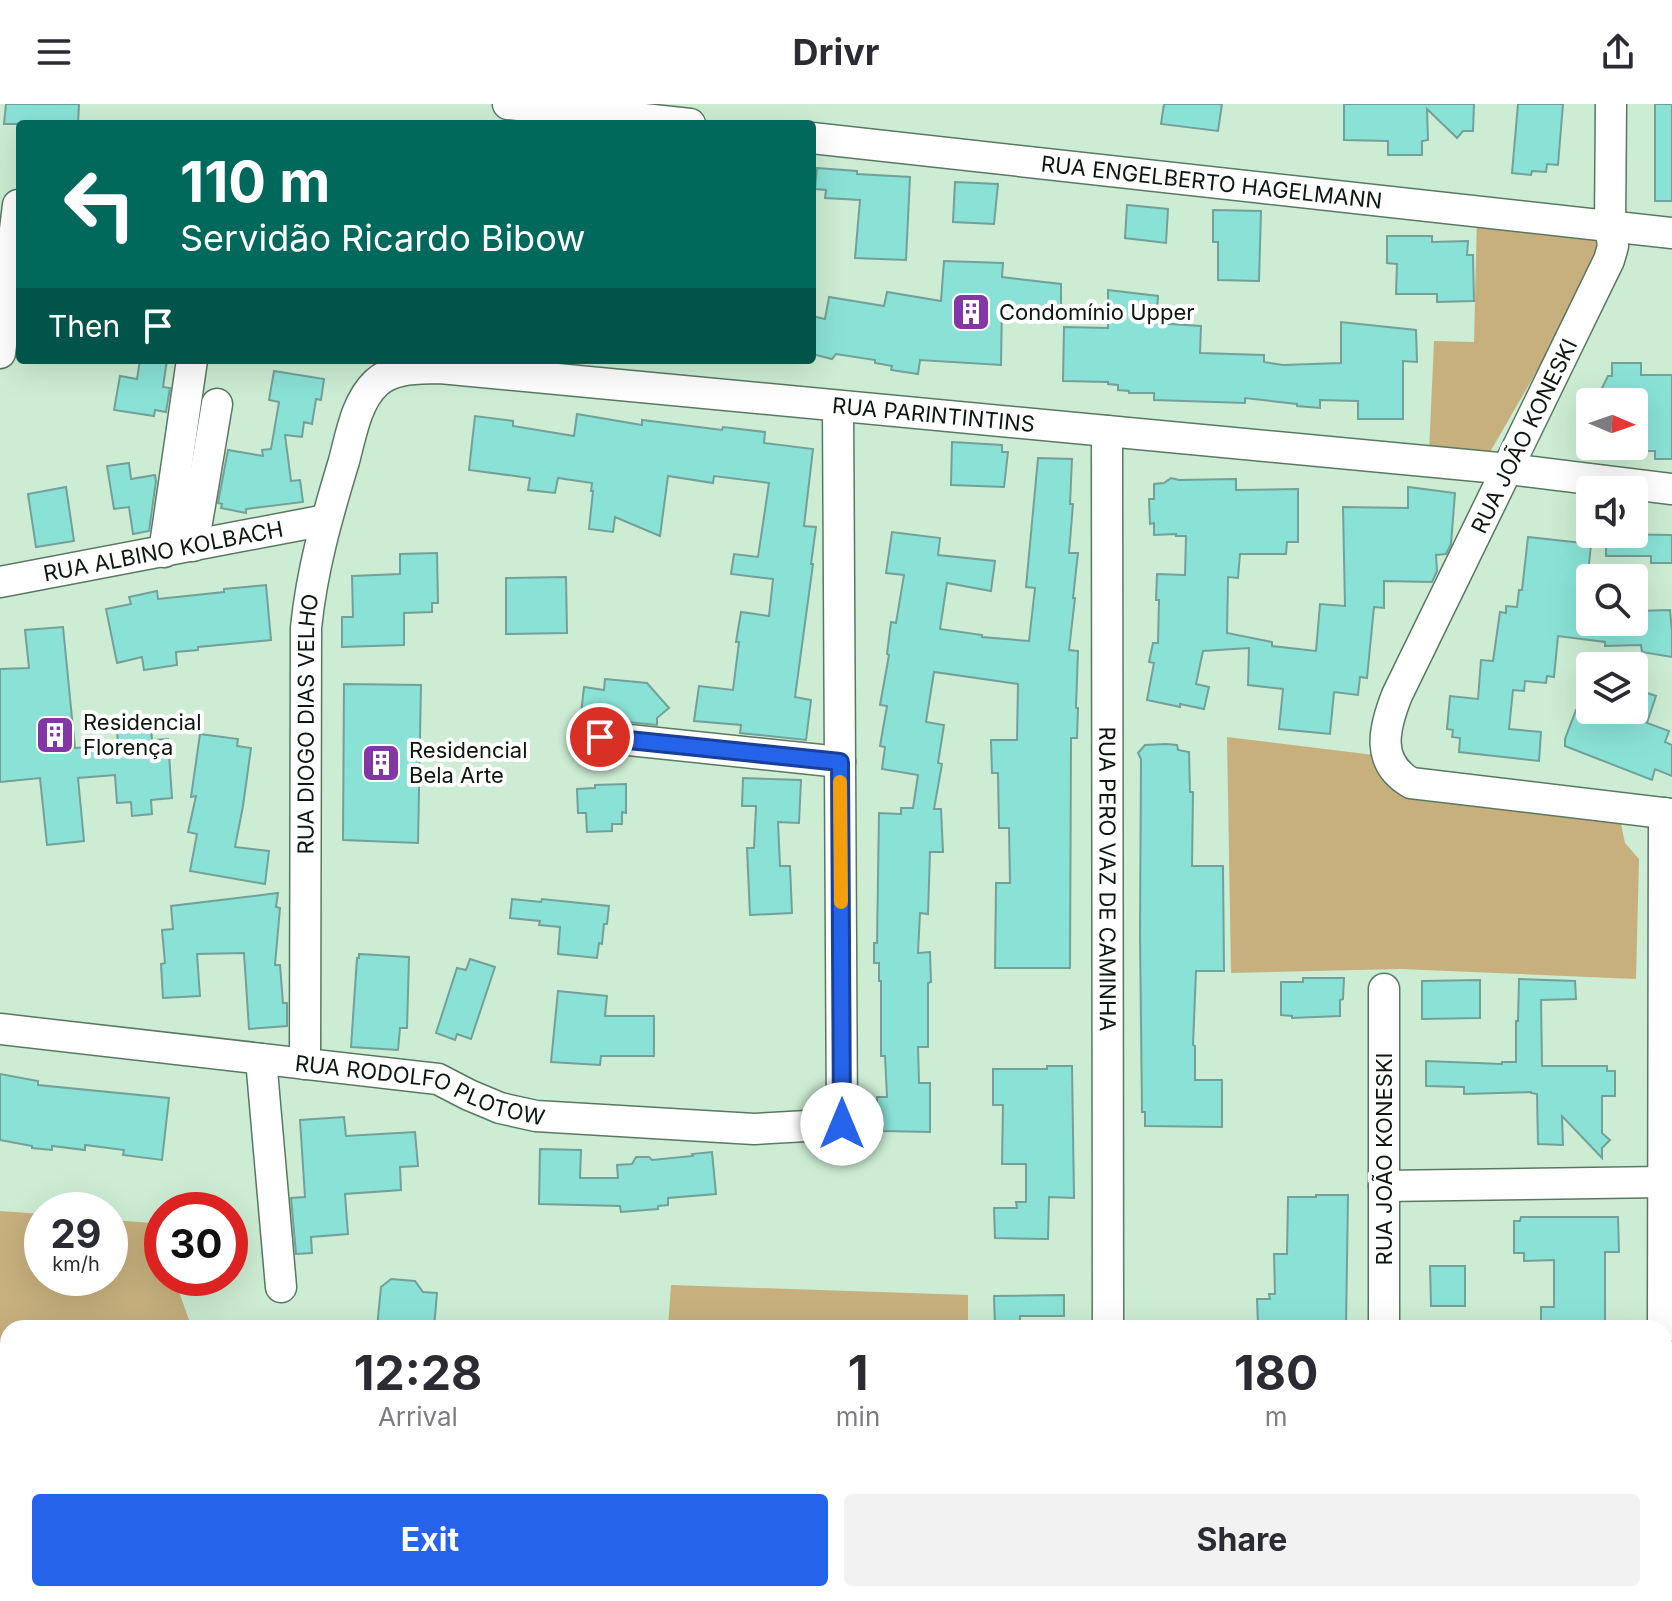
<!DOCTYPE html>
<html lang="en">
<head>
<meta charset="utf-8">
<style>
	body { margin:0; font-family:Inter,sans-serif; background:#f2f2f3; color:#2b2b33; height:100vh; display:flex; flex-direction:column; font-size:30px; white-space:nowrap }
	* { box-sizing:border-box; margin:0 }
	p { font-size:26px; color:#7c7c81 }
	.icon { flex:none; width:44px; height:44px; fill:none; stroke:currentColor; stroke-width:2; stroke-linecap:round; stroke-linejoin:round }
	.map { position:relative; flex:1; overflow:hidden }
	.sheet { position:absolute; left:0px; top:1216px; width:1672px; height:282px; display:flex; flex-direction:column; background:#fff; border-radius:24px 24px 0 0; box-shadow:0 8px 32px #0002 }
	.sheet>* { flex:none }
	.banner { position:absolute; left:16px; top:16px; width:800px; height:244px; border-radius:8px; box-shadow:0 8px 32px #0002; background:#00695c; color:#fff; overflow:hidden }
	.needle { width:52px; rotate:92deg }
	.buttons { position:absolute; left:1576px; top:284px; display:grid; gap:16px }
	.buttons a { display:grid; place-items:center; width:72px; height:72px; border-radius:8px; background:#fff; box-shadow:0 8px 32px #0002; font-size:40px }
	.speed { position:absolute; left:24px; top:1088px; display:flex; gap:16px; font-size:40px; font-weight:700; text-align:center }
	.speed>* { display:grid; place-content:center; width:104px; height:104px; border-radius:50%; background:#fff; box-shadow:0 8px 32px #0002; line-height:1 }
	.speed small { font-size:20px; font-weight:400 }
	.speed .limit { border:12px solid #d22; background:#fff; color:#111 }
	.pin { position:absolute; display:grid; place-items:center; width:68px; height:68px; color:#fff; margin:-34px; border:4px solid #fff; border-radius:50%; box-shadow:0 2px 8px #0007 }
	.me { position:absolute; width:88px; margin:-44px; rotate:0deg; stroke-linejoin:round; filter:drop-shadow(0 0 6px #0008) }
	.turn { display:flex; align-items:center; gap:28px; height:168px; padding:0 32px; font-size:36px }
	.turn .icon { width:104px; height:104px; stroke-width:2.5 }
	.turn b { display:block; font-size:56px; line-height:68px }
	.then { display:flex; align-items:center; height:76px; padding:0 32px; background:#0003; gap:16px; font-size:30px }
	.eta { display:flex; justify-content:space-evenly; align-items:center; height:136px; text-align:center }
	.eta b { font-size:48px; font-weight:700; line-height:56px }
	.button { display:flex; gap:16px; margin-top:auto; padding:16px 32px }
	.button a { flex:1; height:92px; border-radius:8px; background:#2563eb; color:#fff; font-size:32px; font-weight:700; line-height:92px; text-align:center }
	.button a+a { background:#f2f2f3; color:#2b2b33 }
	header { display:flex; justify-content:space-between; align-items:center; height:104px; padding:0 32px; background:#fff; font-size:36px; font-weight:700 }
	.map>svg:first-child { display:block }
</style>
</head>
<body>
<header><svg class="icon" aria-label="menu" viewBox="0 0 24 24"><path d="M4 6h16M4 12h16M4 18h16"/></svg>Drivr<svg class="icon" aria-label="share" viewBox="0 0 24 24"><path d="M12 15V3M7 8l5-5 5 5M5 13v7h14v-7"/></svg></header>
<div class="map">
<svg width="1672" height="1497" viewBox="0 0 1672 1497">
	<rect width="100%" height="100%" fill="#ccedd3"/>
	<path fill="#c7b07d" d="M1477,113L1588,126L1601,146L1597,163L1486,355L1429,349L1434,237L1474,238Z
		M1227,633L1374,651L1428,694L1621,720L1625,739L1639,755L1636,875L1401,865L1231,869Z
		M0,1107L42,1110V1174H110V1116L153,1119L162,1143V1174H174L192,1224H8V1490H967V1497H0Z
		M671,1181L968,1191V1224H668Z"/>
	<path fill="#8ae2d6" stroke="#73a099" stroke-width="2" d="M6,0H79L78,20H4Z
		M1164,0H1222L1218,27L1161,20Z
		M1344,0H1474L1473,27H1463L1457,34L1427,5L1428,36L1422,37V51H1388V37L1344,36Z
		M1518,0H1563L1558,61L1547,60L1546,68L1532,67L1531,71L1512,69Z
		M1655,0H1672V97H1655Z
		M817,64L857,67V70L910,73L906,156L855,154L860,96L825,94L826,86L815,85Z
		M955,78L998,80L994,120L953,118Z
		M1127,101L1168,105L1166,139L1125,134Z
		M1213,106L1261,107L1259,177L1218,176V138H1213Z
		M1387,132H1432V138L1468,137L1467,151H1473L1474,197L1437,198V190H1396L1397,160L1387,159Z
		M944,157L1003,159L1002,173L1061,180V207L1002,200L1001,261L920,256L918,270L891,266L892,262L875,259V256L836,250L832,255L812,250V212L825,215L829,193L884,202L887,188L941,197Z
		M1108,186L1158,192L1156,219L1201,222L1200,249L1264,251V258L1283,261L1341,259V218L1416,226L1417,258L1403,257V315H1358V297L1320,296V304L1297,302V300L1245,294V299L1154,296V289H1129V287L1118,286V281L1108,280V278L1063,277L1064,223L1108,224Z
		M140,256H167L163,283L170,284L166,308L155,306L154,312L114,306L120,272L137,275Z
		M1612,259H1641V271H1672V355H1655V347H1634V295L1597,294L1608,272H1612Z
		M274,267L324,275L321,296L316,295L312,320L304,318L302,333L285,331L291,377L300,376L303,398L246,405V409L221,404L222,400L218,399L228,346L263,352L262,346L271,345L279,298L269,296Z
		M577,310L642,321V316L722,326L723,323L765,328L764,339L813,345L804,422L816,423L811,460H813L795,593L811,596L806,636L740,629L741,621L694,617L699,582L733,586L739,538H736L741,508L769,512L773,475L731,470L734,450L758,453L769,379L714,372L713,379L668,372L660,432L615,413L613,428L589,425L593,387H591L592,379L558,374L555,389L528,386L530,374L469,366L475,312L513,317V322L574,332Z
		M952,338L1002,341V348H1008L1004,383L951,381Z
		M1038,354L1072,355L1070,400H1073L1069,449H1078L1073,494H1075L1069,546L1078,547L1076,604H1078L1077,634H1071L1070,864H995L996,779H1010L1009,724H999L998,669H992L991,636H1017L1018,580L934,568L926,618L944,621L938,659L942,660L934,705H941L943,748H930L928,810L920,809L918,849L930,848L931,878L928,879V943H918L919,979H930V1028L883,1027L882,1014H877V993H887L885,952H881V877H879V859H874V839H877L879,709L901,710V704H913L918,671L882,665L885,643L880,642L887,602L880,601L889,551L887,550L891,518L896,519L904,471L886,469L892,428L940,434L938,451L995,457L991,487L947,479L940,525L982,531V533L1029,537L1035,484L1026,483Z
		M129,359L131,375L155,371L156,377L149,427L133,430L129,403L114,405L107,362Z
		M1171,374L1179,376L1236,375V386L1298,385V438H1287L1286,450H1240L1238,474L1228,473L1227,529L1272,538V542L1316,547L1320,500L1345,502L1343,403L1408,404V383L1455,389L1451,440L1446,450L1436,451L1437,467L1432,478L1384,477V504L1374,503L1367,574L1360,573L1358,591L1334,588L1330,630L1279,625L1283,585L1248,581L1249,544L1203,547L1196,580L1209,583L1204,605L1180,600V603L1147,596L1154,559L1149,558L1153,539H1158L1159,496H1156L1157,470L1185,471L1186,432H1176V430L1154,431V419L1150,420L1149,395H1154V380L1164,379Z
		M66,383L74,437L36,443L28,390Z
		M1606,430L1672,431V459H1651V452H1606Z
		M1528,433L1591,440L1586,490L1590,491V518H1634V507L1670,506L1672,528V553L1642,548L1641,541L1605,542V538L1558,532L1554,573L1547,572L1546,579L1525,577L1524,587L1513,586L1509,625L1541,628L1539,657L1459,648L1460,634L1452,633L1453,626L1447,625L1450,592L1478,595L1481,556L1493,557L1500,508L1506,509V502L1517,503L1519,486H1522Z
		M437,449L438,499H432V508L404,509V541L342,543V513H353L352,472L400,470V450Z
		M566,473L567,529L506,530V474Z
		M266,481L271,536L198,543V546L176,548L177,561L144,566L142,553L117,559L106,505L131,500L129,493L157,487L158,495L224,488V485Z
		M63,523L75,644L118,641L117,625L151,622L152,636L168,635L172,694L151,696L152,710L132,712L131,698L117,699L115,671L78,674L84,737L47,741L40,674L0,678V565L29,564L25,526Z
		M605,575L647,579L669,604L657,614V621L617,617L614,613L581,610L584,583L604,586Z
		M344,580L421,581L418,739L343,736Z
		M1638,586L1656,592L1647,619L1669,627L1665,638L1672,641V672L1655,665L1652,676L1565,642V635L1576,606H1634V596Z
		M200,630L238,635L237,642L251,644L243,702L235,743L269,747L265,780L190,767L197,730L188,728L196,692L191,693Z
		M1166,640L1177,641L1178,646L1189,648L1190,688H1193L1192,762H1223L1224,867H1196L1193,941L1195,942V976H1222V1023L1145,1022V1008H1142L1140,830L1141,655L1138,649L1145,641Z
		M743,674L801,676L799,719L778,718L780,762H790L792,809L750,811L747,744H754L756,702H742Z
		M626,680V709L622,708V720H612V727L587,728L586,709H578L577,685L595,684V681Z
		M278,789L276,803L280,804L275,861H280L283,899H287V922L249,925L244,849L197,850L200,892L163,894L161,860L165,859L162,826L173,825L171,802Z
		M512,795L541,798L542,795L609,802L607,820H604L602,840L599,839L597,854L558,850L560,823L539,821L540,817L510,814Z
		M359,850L409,853L407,924H400L398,946L351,943L357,854H359Z
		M470,855L495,863L471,935L457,930L455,936L436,929L457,864L466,866Z
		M1303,874H1344L1343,895L1340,896V912L1292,914V912L1281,911V878H1303Z
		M1519,875L1575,877L1576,895L1541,896L1542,962H1607V967H1615V992H1602V1029L1610,1036L1602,1044V1054L1562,1012L1563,1041L1538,1040L1537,990L1531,989V988L1464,990V983L1426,982V957L1502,960V958H1516V917H1518Z
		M1480,876V914L1422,915V877Z
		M558,887L607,892L605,912H654V952H601L600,961L551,958Z
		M1047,962H1072L1074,1094L1049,1093L1048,1135L995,1134L994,1104H1017L1016,1098H1026V1060H1002L1003,1001H993V965H1047Z
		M0,970L38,977V981L169,994L162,1056L123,1051L124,1046L85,1041V1046L52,1042V1046L32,1044V1042L0,1036Z
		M344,1013L346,1032L415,1028L418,1062L400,1063L401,1086L345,1090L348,1130L311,1133L312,1149L296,1150L291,1094L305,1093L300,1016Z
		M540,1045L581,1046L580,1074H618L617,1061L632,1060L636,1053H649L652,1056L693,1052L692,1050L712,1048L716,1090L668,1094V1101L658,1102V1105L621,1108L620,1102L539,1100Z
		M1316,1091H1348L1346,1224L1270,1223V1220H1258L1257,1195H1270L1269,1190H1275L1274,1150H1287L1288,1093H1316Z
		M1521,1113H1618L1619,1148H1605V1224H1541V1203H1554V1156L1524,1157V1149H1514V1117H1520Z
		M1430,1162H1465V1202H1431Z
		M391,1175L415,1177L423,1188L437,1189L434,1224H377L381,1183Z
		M1064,1191V1212H1020V1224H995L994,1192Z"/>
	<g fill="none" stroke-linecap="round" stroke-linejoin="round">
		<defs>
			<g id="minor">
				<path d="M508,0L690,20"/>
				<path d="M1611,0L1610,122L1613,142L1609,156L1397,591C1384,624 1375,658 1411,679L1672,710"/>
				<path id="s1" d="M812,34L1672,129"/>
				<path d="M0,249L18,101"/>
				<path id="s2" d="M1107,327L1108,1224"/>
				<path d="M193,442L217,300"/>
				<path d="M164,448L192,256"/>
				<path id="s3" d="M0,478L326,416"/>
				<path d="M600,633L840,658"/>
				<path id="s4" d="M0,925L438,975L469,991L500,1004L536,1012L754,1025L842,1020L838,302"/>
				<path d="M261,955L281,1183"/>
				<path id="s5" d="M305,960L306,524C312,465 327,413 344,357C351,331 356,298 376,279C393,263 419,265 440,264L1509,365L1672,385"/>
				<path d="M1384,1082L1663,1078"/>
				<path d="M1384,1224V885"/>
				<path d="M1663,1224L1664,709"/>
				<path d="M1109,1490V1497"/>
				<path d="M1662,1497V1490"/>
			</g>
		</defs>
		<use href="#minor" stroke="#5a7861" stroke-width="33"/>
		<use href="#minor" stroke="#fff" stroke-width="30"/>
	</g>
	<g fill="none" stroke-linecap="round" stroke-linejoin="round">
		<defs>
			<path id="route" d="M600,633L840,658L842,1020"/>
		</defs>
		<use href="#route" stroke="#184099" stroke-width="20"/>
		<use href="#route" stroke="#2563eb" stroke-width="14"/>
		<path stroke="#f59e0b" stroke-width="14" d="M840,678L841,798"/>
	</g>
	<defs>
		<symbol id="building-square" viewBox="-11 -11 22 22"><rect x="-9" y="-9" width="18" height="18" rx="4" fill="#8336a6" stroke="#fff"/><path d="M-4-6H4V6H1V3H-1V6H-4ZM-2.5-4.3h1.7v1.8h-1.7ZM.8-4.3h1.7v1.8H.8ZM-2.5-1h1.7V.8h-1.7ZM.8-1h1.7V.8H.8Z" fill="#fff"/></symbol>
	</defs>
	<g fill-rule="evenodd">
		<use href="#building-square" x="949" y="186" width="44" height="44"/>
		<use href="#building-square" x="33" y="609" width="44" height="44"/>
		<use href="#building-square" x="359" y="637" width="44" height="44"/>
	</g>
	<g text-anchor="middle" stroke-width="8" stroke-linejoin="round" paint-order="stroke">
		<g font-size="22" fill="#0c180f" stroke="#fff">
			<text dy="8" stroke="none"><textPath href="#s1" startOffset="402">RUA ENGELBERTO HAGELMANN</textPath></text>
			<text dy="8" stroke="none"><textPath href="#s5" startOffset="1256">RUA PARINTINTINS</textPath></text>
			<text transform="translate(1524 332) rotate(-64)" y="8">RUA JOÃO KONESKI</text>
			<text dy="8" stroke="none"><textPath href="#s3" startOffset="166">RUA ALBINO KOLBACH</textPath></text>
			<text dy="8" stroke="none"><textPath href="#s5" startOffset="340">RUA DIOGO DIAS VELHO</textPath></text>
			<text dy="8" stroke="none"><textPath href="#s2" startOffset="448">RUA PERO VAZ DE CAMINHA</textPath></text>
			<text dy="8" stroke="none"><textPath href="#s4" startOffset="426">RUA RODOLFO PLOTOW</textPath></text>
			<text transform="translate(1384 1055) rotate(-90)" y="8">RUA JOÃO KONESKI</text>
		</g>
		<g font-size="22" fill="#0c180f" stroke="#fff" text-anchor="start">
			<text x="999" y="216">Condomínio Upper</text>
			<text x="83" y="626">Residencial<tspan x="83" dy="25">Florença</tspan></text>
			<text x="409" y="654">Residencial<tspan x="409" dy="25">Bela Arte</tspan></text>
		</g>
	</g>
</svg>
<div class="buttons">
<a><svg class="needle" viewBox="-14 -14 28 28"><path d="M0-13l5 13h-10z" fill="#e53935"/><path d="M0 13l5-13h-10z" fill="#7c7c81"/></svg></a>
<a><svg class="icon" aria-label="sound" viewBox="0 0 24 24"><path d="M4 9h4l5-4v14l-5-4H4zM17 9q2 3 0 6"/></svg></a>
<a><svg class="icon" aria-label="search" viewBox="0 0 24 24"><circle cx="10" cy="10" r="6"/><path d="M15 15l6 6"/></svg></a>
<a><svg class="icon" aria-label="layers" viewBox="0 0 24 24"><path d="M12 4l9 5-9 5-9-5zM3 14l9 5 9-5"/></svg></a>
</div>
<div class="speed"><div>29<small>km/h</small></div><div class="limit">30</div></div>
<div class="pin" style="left:600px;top:633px;background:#d93025"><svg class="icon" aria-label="arrive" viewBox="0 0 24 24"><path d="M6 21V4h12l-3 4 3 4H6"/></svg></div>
<svg class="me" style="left:842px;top:1020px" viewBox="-20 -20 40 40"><circle r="19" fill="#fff"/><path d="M0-13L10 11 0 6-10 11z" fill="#2563eb"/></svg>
<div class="banner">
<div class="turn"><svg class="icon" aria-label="left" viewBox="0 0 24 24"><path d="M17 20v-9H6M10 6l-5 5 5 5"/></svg><div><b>110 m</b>Servidão Ricardo Bibow</div></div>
<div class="then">Then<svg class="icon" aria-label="arrive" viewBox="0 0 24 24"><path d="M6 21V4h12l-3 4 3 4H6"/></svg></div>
</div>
<section class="sheet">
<div class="eta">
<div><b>12:28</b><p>Arrival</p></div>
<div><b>1</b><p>min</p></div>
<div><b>180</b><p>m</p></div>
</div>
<div class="button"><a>Exit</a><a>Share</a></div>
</section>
</div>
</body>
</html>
